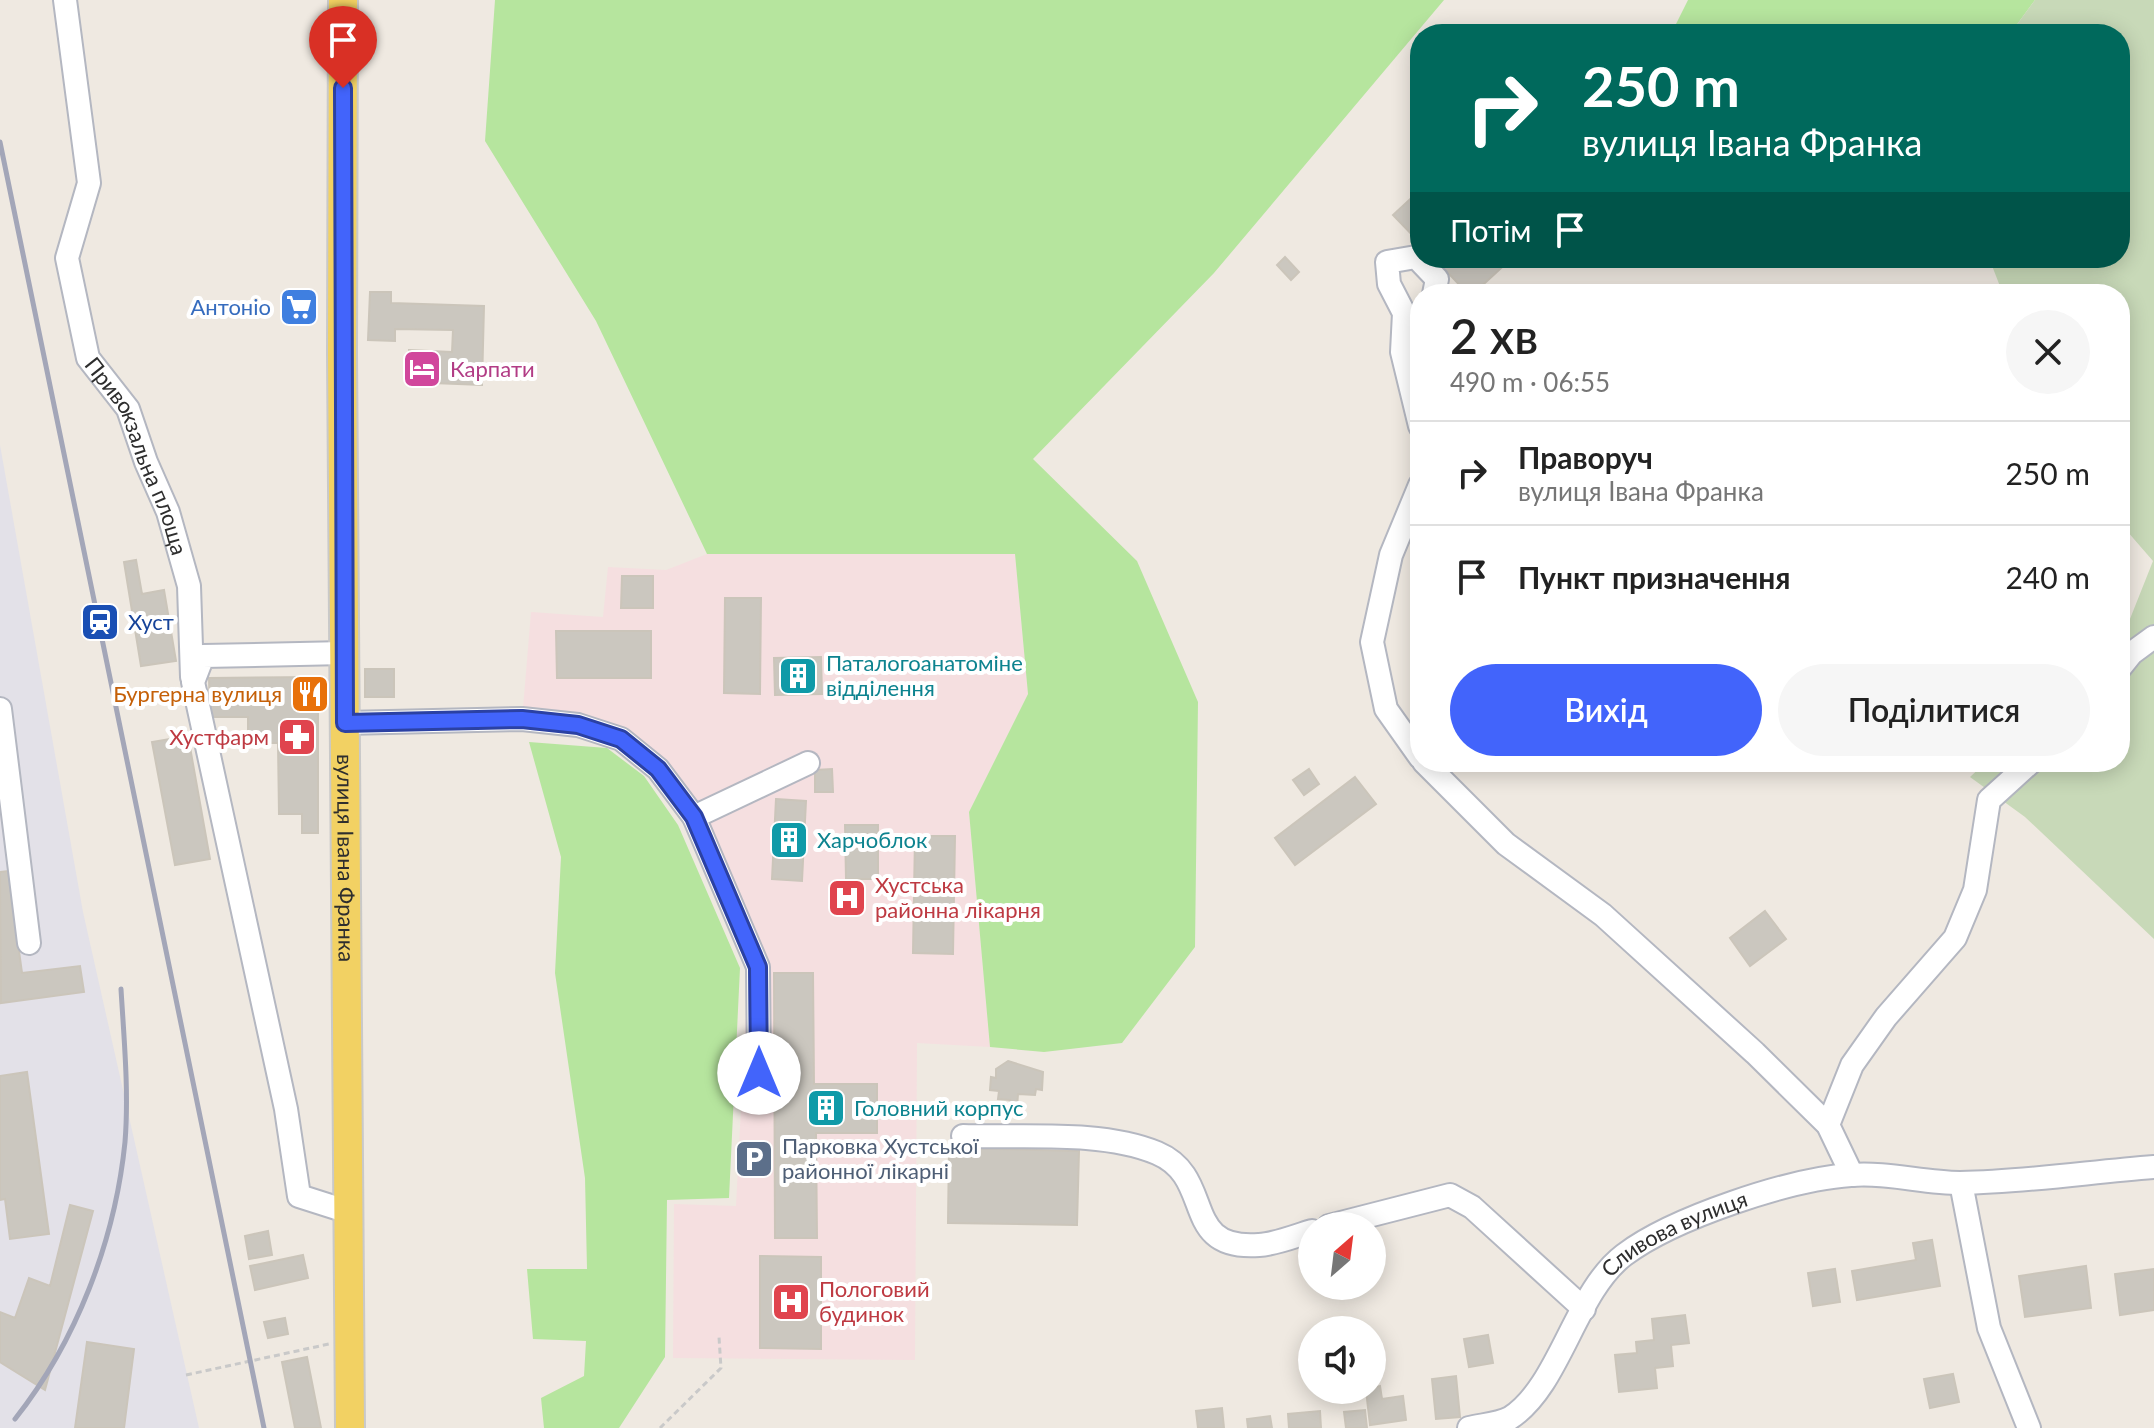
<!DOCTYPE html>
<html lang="uk">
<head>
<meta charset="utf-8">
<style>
	body { margin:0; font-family:Lato,sans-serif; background:#f6f6f6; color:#222; height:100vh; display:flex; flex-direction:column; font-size:30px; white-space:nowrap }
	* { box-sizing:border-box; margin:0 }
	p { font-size:26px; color:#767676 }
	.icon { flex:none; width:44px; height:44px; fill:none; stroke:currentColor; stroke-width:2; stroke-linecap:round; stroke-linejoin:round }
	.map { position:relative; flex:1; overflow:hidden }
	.panel { position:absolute; left:1410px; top:284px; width:720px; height:488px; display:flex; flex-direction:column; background:#fff; border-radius:32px; box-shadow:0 4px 20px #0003 }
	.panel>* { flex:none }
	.top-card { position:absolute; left:1410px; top:24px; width:720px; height:244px; border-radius:32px; box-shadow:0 4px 20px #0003; background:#00695c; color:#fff; overflow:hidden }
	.needle { width:52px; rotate:28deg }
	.buttons { position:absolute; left:1298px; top:1212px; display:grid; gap:16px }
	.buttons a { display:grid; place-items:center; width:88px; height:88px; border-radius:50%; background:#fff; box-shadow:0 4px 20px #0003; font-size:40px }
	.pin { position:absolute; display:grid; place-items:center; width:68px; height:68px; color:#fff; margin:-82px -34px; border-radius:50% 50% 50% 0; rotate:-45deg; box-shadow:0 0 8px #0007 }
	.pin .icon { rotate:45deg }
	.me { position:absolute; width:88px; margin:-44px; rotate:0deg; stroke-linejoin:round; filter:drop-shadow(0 0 6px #0008) }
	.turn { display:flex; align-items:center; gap:28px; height:168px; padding:0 40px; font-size:36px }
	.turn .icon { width:104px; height:104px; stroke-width:2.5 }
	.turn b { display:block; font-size:56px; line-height:68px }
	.then { display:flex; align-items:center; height:76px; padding:0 40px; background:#0003; gap:16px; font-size:30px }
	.round { display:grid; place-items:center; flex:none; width:84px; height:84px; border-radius:42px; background:#f6f6f6 }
	.head { display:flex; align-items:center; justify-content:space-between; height:136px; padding:0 40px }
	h1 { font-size:48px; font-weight:600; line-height:60px }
	.button { display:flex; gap:16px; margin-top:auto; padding:16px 40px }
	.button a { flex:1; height:92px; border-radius:48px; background:#4264fb; color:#fff; font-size:32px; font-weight:600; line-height:92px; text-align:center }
	.button a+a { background:#f6f6f6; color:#222 }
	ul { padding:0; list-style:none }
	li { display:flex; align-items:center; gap:24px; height:104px; padding:0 40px; border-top:2px solid #e0e0e0 }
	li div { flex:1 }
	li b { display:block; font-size:30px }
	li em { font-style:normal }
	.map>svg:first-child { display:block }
</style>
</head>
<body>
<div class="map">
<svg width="2154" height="1428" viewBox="0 0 2154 1428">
	<rect width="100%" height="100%" fill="#efe9e1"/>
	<path fill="#e3e1e8" d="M0,445L83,912L199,1428H0Z"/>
	<path fill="#f5dfe0" d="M707,554H1015L1028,694L969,812L990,1047L917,1043L915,1360L673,1358L674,1204L736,1206L748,970L688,826L652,776L618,745L573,733L521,732L531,612L603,617L608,567L666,570Z"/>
	<path fill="#b6e59e" d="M495,0H1444L1214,273L1033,459L1137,561L1198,702L1195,947L1122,1043L1044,1052L990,1047L969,812L1028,694L1015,554H707L596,321L485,141Z
		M1688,0H2035L2010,34H1671Z
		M529,742L607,748L644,776L678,825L740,968L729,1198L667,1200L665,1357L619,1428H544L541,1398L584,1376L586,1341L533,1339L527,1269H587L585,1178L555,973L561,857Z"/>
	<path fill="#c8d9b8" d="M2035,0H2154V939L2025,817L1970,777L1986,762H2120V634L2126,629L2153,561L2120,523V294H2003L1989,258H2120V34H2010Z"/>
	<path fill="#cbc7bf" stroke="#cbc5ba" stroke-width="2" d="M1420,190V243L1393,215Z
		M1285,257L1299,272L1291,280L1277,265Z
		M1434,258H1512L1473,294H1468Z
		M1633,285L1634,294H1531Z
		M370,292H391V303L484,306L482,385L408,382L409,350L452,352L453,330L395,329V341L368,340Z
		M136,560L142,594L164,590L176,661L141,666L124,562Z
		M622,576H653V608H621Z
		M725,598H761L760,694L724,693Z
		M556,631H651V678H557Z
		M821,657L822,694L775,695L774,658Z
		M365,669H394V697H365Z
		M318,677V833H302V814H279L278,743H248V717H210L209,678Z
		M188,736L210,859L175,865L152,742Z
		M832,769L833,792H815V770Z
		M1309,769L1319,784L1304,795L1293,780Z
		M1355,777L1376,804L1295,865L1275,838Z
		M776,799L806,801L802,881L772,879Z
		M845,825H878V879H846Z
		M915,836H955L953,954L913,953Z
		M8,871L22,973L80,966L84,992L1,1003L0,872Z
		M1765,911L1786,939L1750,966L1730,938Z
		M774,973H813L814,1084H877V1133H816L817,1238H775Z
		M1008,1061L1043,1072L1042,1090L1036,1089L1035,1095L1018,1094L1017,1108H1009L1010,1100L998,1099L999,1091L990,1090L991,1077L996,1078V1069Z
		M27,1072L49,1234L10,1239L5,1199L0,1200V1076Z
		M949,1148L1079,1151L1077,1225L948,1223Z
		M70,1205L93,1211L45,1390L0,1362V1312L15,1318L29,1278L50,1286Z
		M268,1231L272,1255L249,1259L245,1236Z
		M1932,1240L1940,1286L1857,1300L1852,1271L1916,1260L1913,1243Z
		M303,1255L308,1278L255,1290L250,1266Z
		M760,1256L821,1257V1349L760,1348Z
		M2086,1266L2091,1308L2025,1317L2019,1276Z
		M1835,1269L1840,1302L1813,1306L1808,1273Z
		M2154,1269V1310L2120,1315L2115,1274Z
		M1685,1315L1689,1343L1671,1345L1673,1366L1655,1368L1657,1388L1619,1392L1615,1355L1637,1353L1636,1342L1654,1340L1652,1319Z
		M285,1318L288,1334L268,1338L264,1322Z
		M1488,1335L1493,1363L1469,1367L1464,1339Z
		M87,1342L134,1349L124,1428H75Z
		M307,1357L321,1428H295L282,1362Z
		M1953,1374L1959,1402L1930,1408L1924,1379Z
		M1456,1376L1460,1417L1436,1419L1432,1379Z
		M1380,1386L1382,1399L1403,1396L1406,1420L1370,1425L1366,1390Z
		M1222,1408L1224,1428H1198L1196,1411Z
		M1365,1410L1367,1428H1346L1344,1412Z
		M1320,1411L1321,1428H1289L1288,1414Z
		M1270,1416L1272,1428H1248L1247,1419Z"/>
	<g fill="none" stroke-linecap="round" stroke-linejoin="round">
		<defs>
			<g id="minor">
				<path id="s1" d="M65,0L89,183L67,258L88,358L128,409L146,462L168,512L189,586L192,677"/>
				<path d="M1420,426L1402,352L1404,313L1389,284L1387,262L1416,257L1437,279L1434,294"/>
				<path d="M1420,485L1391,555L1372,642L1386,709L1420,757"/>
				<path d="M345,653L203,656L193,682L286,1109L299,1196L346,1211"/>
				<path d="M2120,668L2132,653L2154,637"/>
				<path d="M0,709L29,943"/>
				<path d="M345,723L522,719L578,725L621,739L658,769L694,817L758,967L759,1073"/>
				<path d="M1424,762L1506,844L1603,915L1755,1053L1828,1125L1852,1175"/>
				<path d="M694,817L808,763"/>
				<path d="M1828,1125L1852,1065L1886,1017L1955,938L1975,890L1989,800L2031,762"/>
				<path d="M963,1136C1023,1138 1102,1130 1157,1153C1216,1178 1179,1251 1259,1245C1276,1244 1295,1236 1312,1231"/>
				<path d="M1961,1183L1989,1328L2029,1428"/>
				<path d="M1329,1226L1450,1195L1472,1207L1584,1309"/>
				<path id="s2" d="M1469,1428C1481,1425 1499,1424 1510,1418C1560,1386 1575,1292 1624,1255C1673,1218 1790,1179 1851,1175C1887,1172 1924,1183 1960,1183C2024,1182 2090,1172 2154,1167"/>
			</g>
			<g id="major">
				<path id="s3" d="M343,0L342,353L350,1428"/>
			</g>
		</defs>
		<use href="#minor" stroke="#b4b7c1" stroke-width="26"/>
		<use href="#major" stroke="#c9c9c9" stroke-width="32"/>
		<path stroke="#c9c9c9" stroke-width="3" stroke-dasharray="6 4" stroke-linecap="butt" d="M186,1375L329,1344
			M660,1428L721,1368L719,1337"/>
		<use href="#minor" stroke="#fff" stroke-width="22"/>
		<use href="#major" stroke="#f2d163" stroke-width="28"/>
		<path stroke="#a3a6b8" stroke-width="5" d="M0,142L264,1428
			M15,1419C76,1342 115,1241 125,1142C129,1092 124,1039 121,989"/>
	</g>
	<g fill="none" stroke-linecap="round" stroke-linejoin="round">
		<defs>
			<path id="route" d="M343,88L345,723L522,719L578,725L621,739L658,769L694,817L758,967L759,1073"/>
		</defs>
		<use href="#route" stroke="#2b41a3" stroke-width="20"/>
		<use href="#route" stroke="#4264fb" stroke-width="14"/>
	</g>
	<defs>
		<symbol id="supermarket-square" viewBox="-11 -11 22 22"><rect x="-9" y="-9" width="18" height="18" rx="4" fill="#3f7fe0" stroke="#fff"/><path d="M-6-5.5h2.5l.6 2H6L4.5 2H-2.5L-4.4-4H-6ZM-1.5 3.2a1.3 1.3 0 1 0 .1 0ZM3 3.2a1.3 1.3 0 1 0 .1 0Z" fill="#fff"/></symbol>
		<symbol id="hotel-square" viewBox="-11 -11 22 22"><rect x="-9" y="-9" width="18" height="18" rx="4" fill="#d1479c" stroke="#fff"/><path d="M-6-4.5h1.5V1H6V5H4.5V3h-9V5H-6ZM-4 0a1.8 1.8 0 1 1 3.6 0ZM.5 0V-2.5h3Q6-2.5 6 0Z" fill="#fff"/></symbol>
		<symbol id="station-square" viewBox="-11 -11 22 22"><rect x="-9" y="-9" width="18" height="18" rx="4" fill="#1a4fb4" stroke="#fff"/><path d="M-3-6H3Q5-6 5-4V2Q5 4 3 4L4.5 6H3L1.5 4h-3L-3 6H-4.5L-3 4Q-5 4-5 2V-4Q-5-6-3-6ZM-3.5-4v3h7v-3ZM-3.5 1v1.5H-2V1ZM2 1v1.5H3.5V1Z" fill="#fff"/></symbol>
		<symbol id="building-square" viewBox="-11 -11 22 22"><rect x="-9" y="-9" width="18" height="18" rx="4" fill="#0f9aa8" stroke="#fff"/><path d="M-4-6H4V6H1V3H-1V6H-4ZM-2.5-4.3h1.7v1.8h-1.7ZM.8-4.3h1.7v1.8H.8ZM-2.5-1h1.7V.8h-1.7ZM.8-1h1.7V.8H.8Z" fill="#fff"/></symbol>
		<symbol id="restaurant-square" viewBox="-11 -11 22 22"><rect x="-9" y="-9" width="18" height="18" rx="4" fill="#e8710a" stroke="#fff"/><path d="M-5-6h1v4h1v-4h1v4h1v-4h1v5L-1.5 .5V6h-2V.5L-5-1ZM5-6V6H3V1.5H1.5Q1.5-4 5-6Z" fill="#fff"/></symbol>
		<symbol id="pharmacy-square" viewBox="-11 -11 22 22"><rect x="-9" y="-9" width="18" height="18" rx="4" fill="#e0444e" stroke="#fff"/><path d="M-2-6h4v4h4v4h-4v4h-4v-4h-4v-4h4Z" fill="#fff"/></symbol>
		<symbol id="hospital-square" viewBox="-11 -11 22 22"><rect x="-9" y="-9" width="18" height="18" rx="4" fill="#e0444e" stroke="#fff"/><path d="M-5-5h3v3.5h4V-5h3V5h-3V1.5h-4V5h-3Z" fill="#fff"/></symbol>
		<symbol id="parking-square" viewBox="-11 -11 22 22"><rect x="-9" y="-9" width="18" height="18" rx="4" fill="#5c6f8a" stroke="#fff"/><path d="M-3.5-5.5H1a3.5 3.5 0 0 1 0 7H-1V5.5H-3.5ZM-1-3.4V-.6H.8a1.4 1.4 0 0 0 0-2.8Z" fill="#fff"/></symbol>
	</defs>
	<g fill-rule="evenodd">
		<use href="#supermarket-square" x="277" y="285" width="44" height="44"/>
		<use href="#hotel-square" x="400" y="347" width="44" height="44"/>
		<use href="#station-square" x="78" y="600" width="44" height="44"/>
		<use href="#building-square" x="776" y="654" width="44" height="44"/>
		<use href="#restaurant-square" x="288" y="672" width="44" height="44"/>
		<use href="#pharmacy-square" x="275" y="715" width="44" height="44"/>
		<use href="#building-square" x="767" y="818" width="44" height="44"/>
		<use href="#hospital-square" x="825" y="876" width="44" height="44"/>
		<use href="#building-square" x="804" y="1086" width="44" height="44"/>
		<use href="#parking-square" x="732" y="1137" width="44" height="44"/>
		<use href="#hospital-square" x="769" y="1280" width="44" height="44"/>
	</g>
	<g text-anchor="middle" stroke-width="8" stroke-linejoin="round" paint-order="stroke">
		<g font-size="22" fill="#366cbe" stroke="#fff" text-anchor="end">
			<text x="271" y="315">Антонio</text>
		</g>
		<g font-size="22" fill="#b23c85" stroke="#fff" text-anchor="start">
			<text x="450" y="377">Карпати</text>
		</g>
		<g font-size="22" fill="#2e2e2e" stroke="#fff">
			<text dy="8" stroke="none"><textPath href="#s1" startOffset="476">Привокзальна площа</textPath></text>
			<text dy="8" stroke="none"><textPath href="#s3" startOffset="858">вулиця Івана Франка</textPath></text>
			<text dy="8" stroke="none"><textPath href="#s2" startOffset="298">Сливова вулиця</textPath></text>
		</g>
		<g font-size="22" fill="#164399" stroke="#fff" text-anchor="start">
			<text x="128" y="630">Хуст</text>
		</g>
		<g font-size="22" fill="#0d838f" stroke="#fff" text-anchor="start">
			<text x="826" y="671">Паталогоанатоміне<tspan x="826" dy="25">відділення</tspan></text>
			<text x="817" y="848">Харчоблок</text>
			<text x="854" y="1116">Головний корпус</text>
		</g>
		<g font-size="22" fill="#c56008" stroke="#fff" text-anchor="end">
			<text x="282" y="702">Бургерна вулиця</text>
		</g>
		<g font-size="22" fill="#be3a42" stroke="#fff" text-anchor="start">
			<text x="269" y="745" text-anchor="end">Хустфарм</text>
			<text x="875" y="893">Хустська<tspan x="875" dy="25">районна лікарня</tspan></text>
			<text x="819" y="1297">Пологовий<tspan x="819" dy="25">будинок</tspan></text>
		</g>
		<g font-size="22" fill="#4e5e75" stroke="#fff" text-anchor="start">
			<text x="782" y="1154">Парковка Хустської<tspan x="782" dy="25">районної лікарні</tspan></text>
		</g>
	</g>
</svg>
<div class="buttons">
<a><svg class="needle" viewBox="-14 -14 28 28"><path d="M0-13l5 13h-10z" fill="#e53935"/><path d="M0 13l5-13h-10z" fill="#767676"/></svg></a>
<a><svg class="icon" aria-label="sound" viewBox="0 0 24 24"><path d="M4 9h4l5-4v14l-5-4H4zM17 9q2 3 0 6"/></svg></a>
</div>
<div class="pin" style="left:343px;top:88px;background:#d93025"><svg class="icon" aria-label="arrive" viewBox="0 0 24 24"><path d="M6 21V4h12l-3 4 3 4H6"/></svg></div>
<svg class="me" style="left:759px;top:1073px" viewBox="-20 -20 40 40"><circle r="19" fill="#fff"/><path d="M0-13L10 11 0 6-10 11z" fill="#4264fb"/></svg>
<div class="top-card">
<div class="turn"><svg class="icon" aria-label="right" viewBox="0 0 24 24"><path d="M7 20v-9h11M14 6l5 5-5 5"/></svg><div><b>250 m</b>вулиця Івана Франка</div></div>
<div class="then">Потім<svg class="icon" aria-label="arrive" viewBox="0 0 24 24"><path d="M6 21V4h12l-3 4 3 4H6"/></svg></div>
</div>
<section class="panel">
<div class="head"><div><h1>2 хв</h1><p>490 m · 06:55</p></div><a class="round"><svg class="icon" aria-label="close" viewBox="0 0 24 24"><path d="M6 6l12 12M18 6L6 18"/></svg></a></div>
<ul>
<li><svg class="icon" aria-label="right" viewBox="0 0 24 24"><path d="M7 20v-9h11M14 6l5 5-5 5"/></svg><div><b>Праворуч</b><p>вулиця Івана Франка</p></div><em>250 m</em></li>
<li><svg class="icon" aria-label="arrive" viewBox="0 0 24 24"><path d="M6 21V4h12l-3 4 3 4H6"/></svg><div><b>Пункт призначення</b></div><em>240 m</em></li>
</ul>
<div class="button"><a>Вихід</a><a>Поділитися</a></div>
</section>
</div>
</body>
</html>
